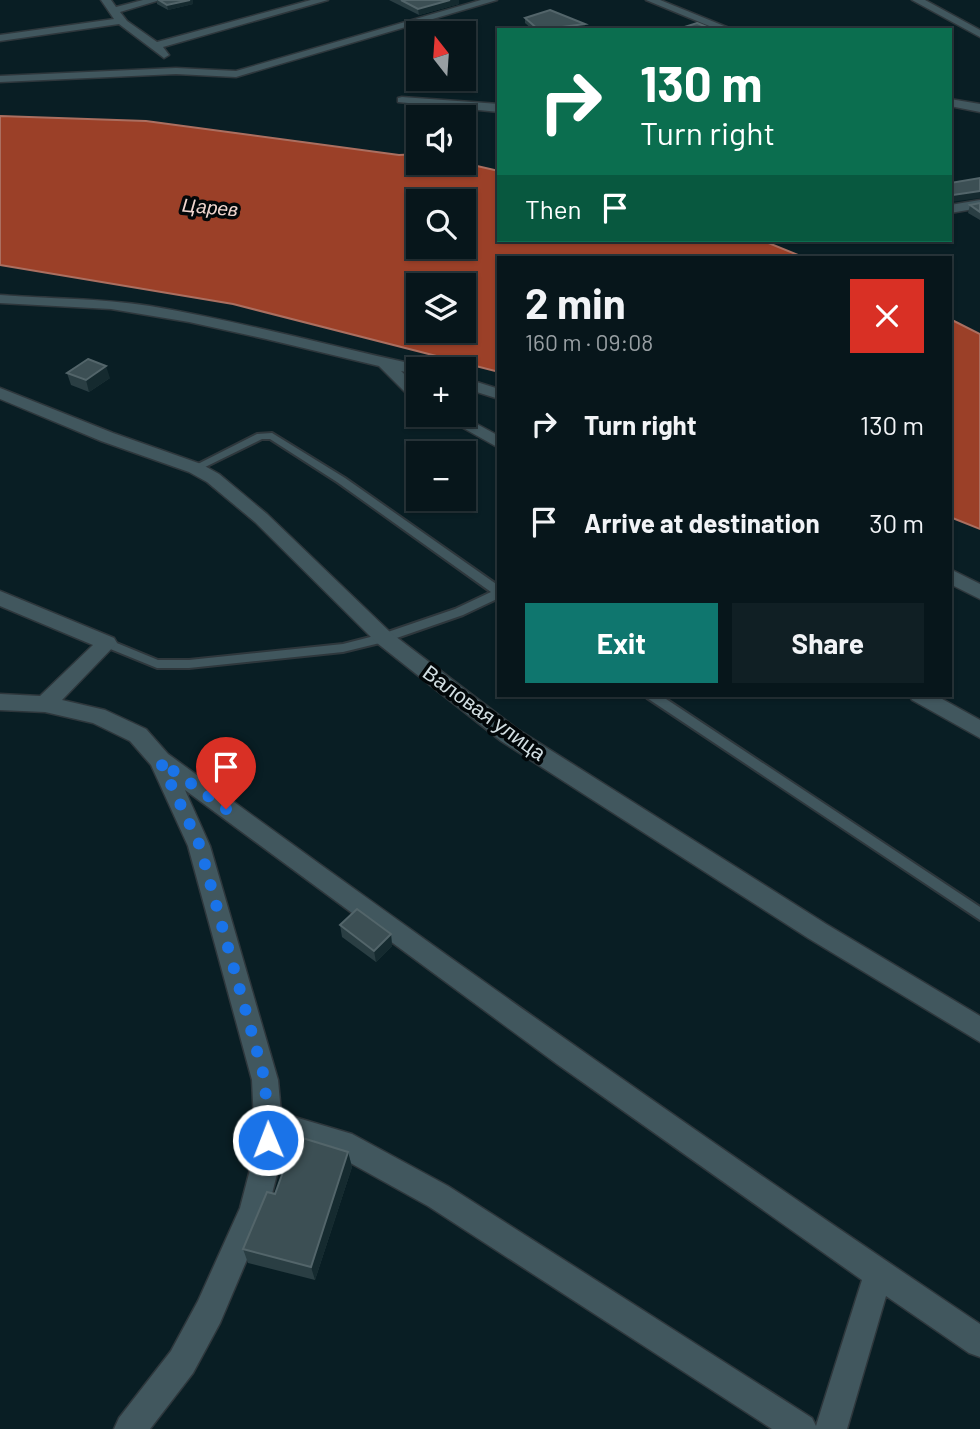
<!DOCTYPE html>
<html lang="en">
<head>
<meta charset="utf-8">
<style>
	body { margin:0; font-family:Barlow,sans-serif; background:#101f24; color:#f1f3f6; height:100vh; display:flex; flex-direction:column; font-size:26px; white-space:nowrap }
	* { box-sizing:border-box; margin:0 }
	p { font-size:23px; color:#989fa3 }
	.icon { flex:none; width:38px; height:38px; fill:none; stroke:currentColor; stroke-width:2; stroke-linecap:round; stroke-linejoin:round }
	.map { position:relative; flex:1; overflow:hidden }
	.drawer { position:absolute; left:497px; top:256px; width:455px; height:441px; display:flex; flex-direction:column; background:#07161b; border-radius:0px; box-shadow:0 2px 5px #0004,0 0 0 2px #28353a }
	.drawer>* { flex:none }
	.guide { position:absolute; left:497px; top:28px; width:455px; height:214px; border-radius:0px; box-shadow:0 2px 5px #0004,0 0 0 2px #28353a; background:#0b6e4f; color:#fff; overflow:hidden }
	.needle { width:46px; rotate:343deg }
	.buttons { position:absolute; left:406px; top:21px; display:grid; gap:14px }
	.buttons a { display:grid; place-items:center; width:70px; height:70px; border-radius:0px; background:#07161b; box-shadow:0 2px 5px #0004,0 0 0 2px #28353a; font-size:35px }
	.pin { position:absolute; display:grid; place-items:center; width:60px; height:60px; color:#fff; margin:-72px -30px; border-radius:50% 50% 50% 0; rotate:-45deg; box-shadow:0 0 7px #0007 }
	.pin .icon { rotate:45deg }
	.me { position:absolute; width:77px; margin:-38px; rotate:359deg; stroke-linejoin:round; filter:drop-shadow(0 0 5px #0008) }
	.turn { display:flex; align-items:center; gap:24px; height:147px; padding:0 28px; font-size:32px }
	.turn .icon { width:91px; height:91px; stroke-width:2.5 }
	.turn b { display:block; font-size:49px; line-height:60px }
	.then { display:flex; align-items:center; height:66px; padding:0 28px; background:#0003; gap:14px; font-size:26px }
	.round { display:grid; place-items:center; flex:none; width:74px; height:74px; border-radius:0px; background:#101f24 }
	.headline { display:flex; align-items:center; justify-content:space-between; height:119px; padding:0 28px }
	h1 { font-size:42px; font-weight:700; line-height:52px }
	.button { display:flex; gap:14px; margin-top:auto; padding:14px 28px }
	.button a { flex:1; height:80px; border-radius:0px; background:#0f766e; color:#fff; font-size:28px; font-weight:700; line-height:80px; text-align:center }
	.button a+a { background:#101f24; color:#f1f3f6 }
	ul { padding:0; list-style:none }
	li { display:flex; align-items:center; gap:21px; height:98px; padding:0 28px }
	li div { flex:1 }
	li b { display:block; font-size:26px }
	li em { font-style:normal }
	.map>svg:first-child { display:block }
</style>
</head>
<body>
<div class="map">
<svg width="980" height="1429" viewBox="0 0 980 1429">
	<rect width="100%" height="100%" fill="#091e24"/>
	<path fill="#9b4028" stroke="#ab6f60" stroke-width="2" fill-rule="evenodd" d="M0,116L146,121L399,155L418,154V163H464L499,171V240H761L803,257H499V372L233,304L0,265ZM418,201H464V247H418ZM418,285H464V331H418Z
		M950,319L980,334V529L950,517Z"/>
	<g fill="none" stroke-linecap="round" stroke-linejoin="round">
		<defs>
			<path id="lane" d="M272,433L345,478L499,586V598L463,615L388,641L343,652L189,668H157L103,646L101,643L103,640L107,639L158,660H189L343,644L382,634L455,609L491,592L337,482L270,439H262L199,470H191L190,468L257,434Z
				M645,695H660L980,907V920L647,698Z"/>
			<path id="street" d="M101,0H111L116,7L143,0H160L120,12L127,21L157,42L311,0H328L163,47L169,55L164,58L119,24L0,41V35L114,19Z
				M481,0H497L236,77L176,74L0,82V76L176,68L236,71Z
				M912,0H925L980,30V37Z
				M402,97L499,104V112L398,102V98Z
				M980,200V208L950,213V205Z
				M0,295C50,299 100,298 150,306C240,321 329,346 418,365L425,369H418V375L401,371L418,387V401L412,399L379,366L266,339L189,322L111,309L0,303Z
				M464,378L499,389V399L464,388Z
				M0,388L113,433L201,464L219,474L267,514L391,633L517,729L826,924L980,1016V1042L808,938L501,741L377,643L255,522L207,482L189,472L101,441L0,399Z
				M440,415H460L499,436V448Z
				M950,569L980,584V599L950,584Z
				M0,591L114,638L117,643L62,700L105,710L146,729L168,754C435,949 705,1140 980,1324V1357L969,1353L886,1296L847,1429H772L428,1206L336,1155L281,1139L280,1162L268,1210L220,1323L193,1373L150,1429H114L119,1418L171,1351L198,1301L240,1208L252,1162L254,1122L252,1080L188,846L151,765L130,741L93,723L45,712L0,710V694L40,696L93,645L0,606ZM185,790L557,1064L862,1280L816,1426L812,1418L448,1186L352,1134L281,1113L278,1080L210,846Z
				M909,695H935L980,720V738L912,700Z"/>
			<path id="secondary" d="M646,0H660L734,30H719Z
				M950,99L980,104V112L950,106Z"/>
		</defs>
		<use href="#lane" stroke="#2e373c" stroke-width="4"/>
		<use href="#street" stroke="#2e373c" stroke-width="3"/>
		<use href="#secondary" stroke="#2e373c" stroke-width="3"/>
		<use href="#lane" fill="#41575e" fill-rule="evenodd"/>
		<use href="#street" fill="#41575e" fill-rule="evenodd"/>
		<use href="#secondary" fill="#41575e" fill-rule="evenodd"/>
	</g>
	<path fill="#2a3e43" d="M157,0H193V4L168,10L157,4Z
		M389,0H459V4L419,15Z
		M525,18L585,29L578,30H533L525,23Z
		M980,178L951,202L950,201V183Z
		M980,203V220L968,213L970,205Z
		M67,373L110,378L89,392L71,385Z
		M340,925L391,934L392,946L376,962L342,937Z
		M348,1152L352,1167L315,1280L248,1263L243,1249L275,1194Z"/>
	<path fill="#152a2f" d="M190,0H193V4L168,10L167,5Z
		M450,0H459V4L419,15L418,9Z
		M585,24V29L578,30H543Z
		M980,191V198L951,202L953,195Z
		M106,366L110,378L89,392L86,380Z
		M391,934L392,946L376,962L374,951Z
		M348,1152L352,1167L315,1280L311,1267Z"/>
	<path fill="#3c4f54" stroke="#53656a" stroke-width="2" d="M159,0H190L167,5Z
		M401,0H450L418,9Z
		M550,10L585,24L539,30L525,18Z
		M697,23L714,30H675Z
		M980,178V191L953,195L950,193V183Z
		M980,203V212L970,205Z
		M88,359L106,366L86,380L67,373Z
		M357,909L391,934L374,951L340,925Z
		M296,1136L348,1152L311,1267L243,1249L267,1192L275,1194Z"/>
	<g fill="none" stroke-linecap="round" stroke-linejoin="round">
		<path stroke="#1a73e8" stroke-width="12" stroke-dasharray="0 21.6" d="M226,809L160,761L200,846L207,872L265,1080L268,1140"/>
	</g>
	<g text-anchor="middle" stroke-width="7" stroke-linejoin="round" paint-order="stroke">
		<g font-size="19" font-style="italic" fill="#f1d6cf" stroke="#020709">
			<text transform="translate(210 207) rotate(5)" y="7">Царев</text>
		</g>
		<g font-size="21" fill="#d1dde1" stroke="#020709">
			<text transform="translate(484 713) rotate(36)" y="7">Валовая улица</text>
		</g>
	</g>
</svg>
<div class="buttons">
<a><svg class="needle" viewBox="-14 -14 28 28"><path d="M0-13l5 13h-10z" fill="#e53935"/><path d="M0 13l5-13h-10z" fill="#989fa3"/></svg></a>
<a><svg class="icon" aria-label="sound" viewBox="0 0 24 24"><path d="M4 9h4l5-4v14l-5-4H4zM17 9q2 3 0 6"/></svg></a>
<a><svg class="icon" aria-label="search" viewBox="0 0 24 24"><circle cx="10" cy="10" r="6"/><path d="M15 15l6 6"/></svg></a>
<a><svg class="icon" aria-label="layers" viewBox="0 0 24 24"><path d="M12 4l9 5-9 5-9-5zM3 14l9 5 9-5"/></svg></a>
<a>+</a>
<a>−</a>
</div>
<div class="pin" style="left:226px;top:809px;background:#d93025"><svg class="icon" aria-label="arrive" viewBox="0 0 24 24"><path d="M6 21V4h12l-3 4 3 4H6"/></svg></div>
<svg class="me" style="left:268px;top:1140px" viewBox="-20 -20 40 40"><circle r="17" fill="#1a73e8" stroke="#fff" stroke-width="3"/><path d="M0-11L8 9 0 5-8 9z" fill="#fff"/></svg>
<div class="guide">
<div class="turn"><svg class="icon" aria-label="right" viewBox="0 0 24 24"><path d="M7 20v-9h11M14 6l5 5-5 5"/></svg><div><b>130 m</b>Turn right</div></div>
<div class="then">Then<svg class="icon" aria-label="arrive" viewBox="0 0 24 24"><path d="M6 21V4h12l-3 4 3 4H6"/></svg></div>
</div>
<section class="drawer">
<div class="headline"><div><h1>2 min</h1><p>160 m · 09:08</p></div><a class="round" style="background:#d93025;color:#fff"><svg class="icon" aria-label="close" viewBox="0 0 24 24"><path d="M6 6l12 12M18 6L6 18"/></svg></a></div>
<ul>
<li><svg class="icon" aria-label="right" viewBox="0 0 24 24"><path d="M7 20v-9h11M14 6l5 5-5 5"/></svg><div><b>Turn right</b></div><em>130 m</em></li>
<li><svg class="icon" aria-label="arrive" viewBox="0 0 24 24"><path d="M6 21V4h12l-3 4 3 4H6"/></svg><div><b>Arrive at destination</b></div><em>30 m</em></li>
</ul>
<div class="button"><a>Exit</a><a>Share</a></div>
</section>
</div>
</body>
</html>
